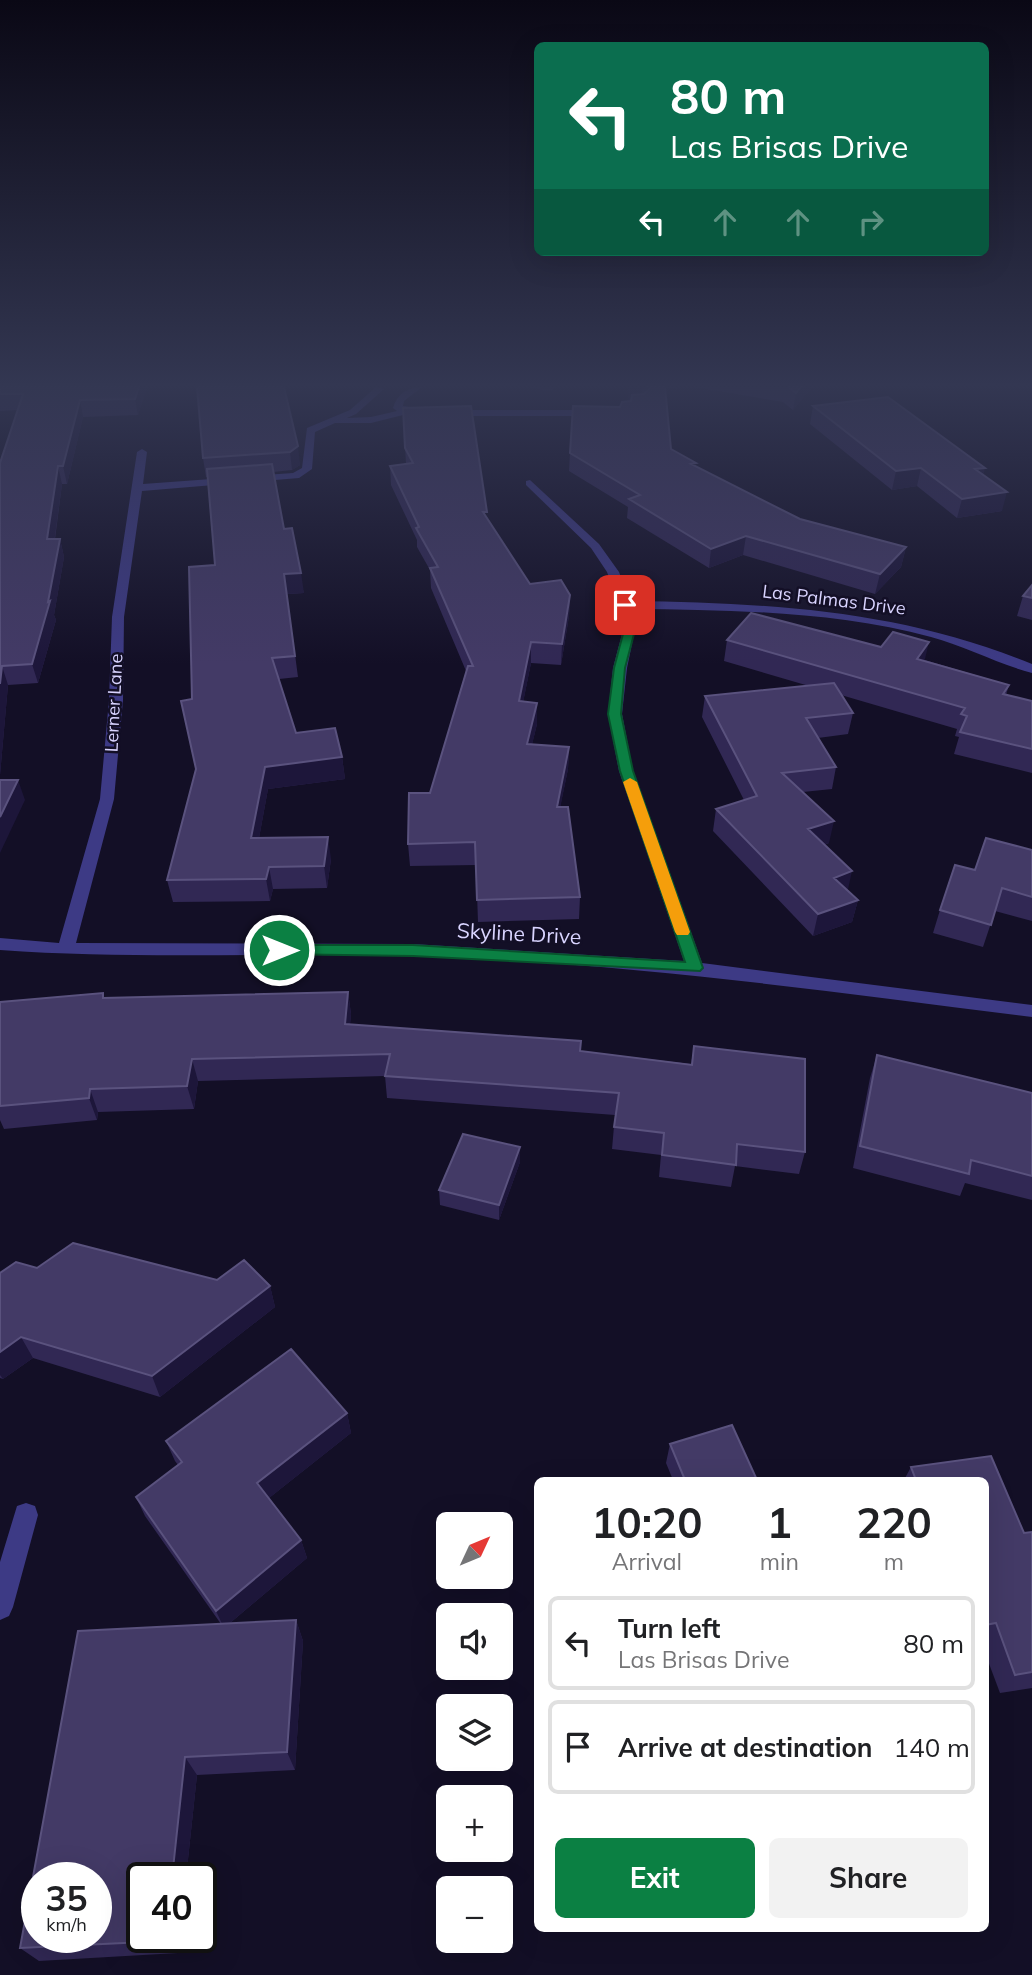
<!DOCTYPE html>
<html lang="en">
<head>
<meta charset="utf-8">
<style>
	body { margin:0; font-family:Mulish,sans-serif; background:#f2f2f2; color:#202124; height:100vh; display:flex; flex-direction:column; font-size:26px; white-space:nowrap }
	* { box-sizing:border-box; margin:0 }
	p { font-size:23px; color:#757577 }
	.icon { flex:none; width:38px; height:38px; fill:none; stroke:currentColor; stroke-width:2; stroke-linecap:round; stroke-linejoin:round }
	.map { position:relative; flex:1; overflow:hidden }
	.side { position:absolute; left:534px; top:1477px; width:455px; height:455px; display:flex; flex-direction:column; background:#fff; border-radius:10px; box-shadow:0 7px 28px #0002 }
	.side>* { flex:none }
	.banner { position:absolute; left:534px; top:42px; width:455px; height:214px; border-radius:10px; box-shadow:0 7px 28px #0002; background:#0b6e4f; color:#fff; overflow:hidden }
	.needle { width:46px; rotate:46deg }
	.buttons { position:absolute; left:436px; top:1512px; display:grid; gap:14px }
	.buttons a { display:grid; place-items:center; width:77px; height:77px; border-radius:10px; background:#fff; box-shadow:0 7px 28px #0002; font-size:35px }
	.speed { position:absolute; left:21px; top:1862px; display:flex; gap:14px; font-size:35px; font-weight:700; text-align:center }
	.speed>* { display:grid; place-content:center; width:91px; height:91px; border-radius:50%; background:#fff; box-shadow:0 7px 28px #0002; line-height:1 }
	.speed small { font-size:18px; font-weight:400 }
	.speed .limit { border:4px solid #111; border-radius:10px; background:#fff; color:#111 }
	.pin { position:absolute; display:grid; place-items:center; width:60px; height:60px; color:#fff; margin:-30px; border-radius:14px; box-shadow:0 4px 10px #0006 }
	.me { position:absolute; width:77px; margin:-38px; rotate:90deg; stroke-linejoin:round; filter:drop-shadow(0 0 5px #0008) }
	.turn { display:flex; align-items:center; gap:24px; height:147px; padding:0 21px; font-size:32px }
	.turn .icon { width:91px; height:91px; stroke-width:2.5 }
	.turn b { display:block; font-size:49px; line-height:60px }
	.lanes { display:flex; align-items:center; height:66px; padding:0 21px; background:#0003; justify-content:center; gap:35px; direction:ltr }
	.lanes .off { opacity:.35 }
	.eta { display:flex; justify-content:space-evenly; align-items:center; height:119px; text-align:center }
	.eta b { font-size:42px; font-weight:700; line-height:49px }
	.button { display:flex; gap:14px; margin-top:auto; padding:14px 21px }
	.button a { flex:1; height:80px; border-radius:10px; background:#0b8043; color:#fff; font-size:28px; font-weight:700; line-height:80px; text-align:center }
	.button a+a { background:#f2f2f2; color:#202124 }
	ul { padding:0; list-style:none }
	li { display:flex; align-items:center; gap:21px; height:94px; margin:0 14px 10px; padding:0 7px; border:4px solid #e0e0e0; border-radius:10px }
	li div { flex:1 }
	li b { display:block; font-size:26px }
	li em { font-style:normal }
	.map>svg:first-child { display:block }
</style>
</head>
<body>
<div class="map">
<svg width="1032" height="1975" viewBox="0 0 1032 1975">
	<rect width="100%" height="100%" fill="#130f26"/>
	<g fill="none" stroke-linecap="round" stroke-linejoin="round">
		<path fill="#3d3a85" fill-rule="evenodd" d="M376,387L384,389L356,414L347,418L371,417L397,411L393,408C397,394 408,387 422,387L404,401L403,406L428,410H595L600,413L595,416H428L411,413L371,423H335L315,432L312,469L299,478L142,491L124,617L123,700L114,799L76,943L413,944L684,961L619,771L608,714L613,668L622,634L619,605L607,572L591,548L526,485V481L530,480L599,544L619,572L630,601C771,603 900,610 1032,664V673C998,664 965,646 931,637C834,611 731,610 632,609L634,634L627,668L622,714L633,771L702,963L1032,1005V1017C826,991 620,962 412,956C275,952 137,960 0,950V938L59,943L100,799L109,700L112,617L137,452L142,449L147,452L143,484L293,473L302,468L307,428L350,410Z
			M26,1503L35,1506L38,1515L13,1607L9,1616L0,1620V1562L17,1506Z"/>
	</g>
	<path fill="#312854" d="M0,387H147L138,415L83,417L67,484H62L55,539H60L64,557L54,615L56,620L38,683L8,685L0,775V463L18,410L0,411Z
		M284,387L300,465L292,470L273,472L284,529L304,593L287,594L298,677L279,679L296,733L342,757L345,779L268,789L259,838L331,859L327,888L273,889L270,901L173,902L167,880L196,770L192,699L215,565L207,477H206L203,458Z
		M528,387H556L550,391Z
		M628,387H677V389L665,388L671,449L696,467L800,519L906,547L901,567L875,594L743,555L709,568L627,518L628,507L569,471L570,453L620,407L628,401Z
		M695,387H812L793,410L783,402Z
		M813,406L983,475L1002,511L957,518L917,486L892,490L810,424Z
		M403,408L487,518L530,584L570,595L569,616L561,665L531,663L523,702L537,703V724L532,744L569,747L568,769L560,807L580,897L579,919L478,922L476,865L410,866L408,844L430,793L466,671L431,588L430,570L417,547V540L391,485L390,466L406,464Z
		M1032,585V620L1017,616L1023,596Z
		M727,640L881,647L1009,685L1006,695L1032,701V773L954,754L959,737L955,736L957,729L841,695L853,713L848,734L818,738L836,767L832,789L803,792L829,843L824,845L848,890L858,900L852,922L813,936L713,831L716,809L744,800L702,717L705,696L809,686L724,661Z
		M1032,850V921L995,911L983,947L933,933L940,910L975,870Z
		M348,992L351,1014L350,1024L691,1064L694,1046L805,1152L799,1174L735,1166L731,1187L659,1177L661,1155L612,1149L615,1115L387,1098L385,1076L198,1081L194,1109L98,1112L97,1120L4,1129L0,1120V1002L105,998Z
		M877,1055L1032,1093V1200L965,1183L960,1196L853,1168L870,1078Z
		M520,1162L499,1220L440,1205L439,1190Z
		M37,1268L217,1280L270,1286L275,1307L160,1397L33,1358L3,1379L0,1378V1273Z
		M347,1413L351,1433L269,1498L301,1540L307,1558L230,1623L296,1620L303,1641L295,1770L197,1775L178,1953L39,1961L20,1948L221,1624L145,1516L136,1497L178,1465L175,1461L166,1441Z
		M670,1444L757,1480H673L666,1463Z
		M991,1456L1024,1533L1032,1532V1688L1000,1693L985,1653V1480H904L911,1467Z"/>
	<path fill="#1d163a" d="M139,387H147L138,415L135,399Z
		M628,387H642L641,400L628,402Z
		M801,387H812L793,410L796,393Z
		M80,400L83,417L67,484L63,466Z
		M298,446L300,465L292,470L290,452Z
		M58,466L62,484L52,558L47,539Z
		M921,468L917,486L892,490L896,471Z
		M985,468L981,486L975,469Z
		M1007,492L1002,511L957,518L962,499Z
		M746,536L743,555L709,568L711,549Z
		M60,539L64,557L54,615L56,620L38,683L32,664L48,602Z
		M906,547L901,567L875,594L880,574Z
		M301,573L304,593L287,594L284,574Z
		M570,595L569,616L561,665L562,644Z
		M531,642V663L519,723V701Z
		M929,642L924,663L917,659Z
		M2,666L8,685L0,775V684Z
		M537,703V724L527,766V744Z
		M569,747L568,769L556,829L557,807Z
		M342,757L345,779L268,789L255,860L251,838L265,767Z
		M18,780L25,800L0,853V817Z
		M834,821L829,843L804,851L808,829Z
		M328,837L331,859L327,888L324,866Z
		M269,867L273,889L270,901L266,879Z
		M852,871L847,894L834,878Z
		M858,900L852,922L813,936L818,914Z
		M348,992L351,1014L348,1047L345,1024Z
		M192,1059L198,1081L194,1109L187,1086Z
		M90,1089L98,1112L97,1120L89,1098Z
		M520,1147V1162L499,1220V1205Z
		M270,1286L275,1307L160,1397L152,1376Z
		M21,1337L33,1358L3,1379L0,1375V1352Z
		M347,1413L351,1433L264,1502L257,1483Z
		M301,1540L307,1558L224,1628L216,1611Z
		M296,1620L303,1641L295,1770L287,1752Z
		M185,1757L197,1775L186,1878H172Z
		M165,1937H180L178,1953L165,1941Z"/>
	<path fill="#433a66" stroke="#5a527e" stroke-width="2" fill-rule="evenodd" d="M0,387H139L135,399L80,400L63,466H58L47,539H60L48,602L50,601L32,664L2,666L0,684V463L23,394H0Z
		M197,387H284L298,446L290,452L203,458Z
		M649,387H665L671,449L696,463L691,464L800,519L906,547L880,574L746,536L711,549L629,499L640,495L570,453L573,406L620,407L622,402L631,401L632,395L644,394L650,388Z
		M789,387H801L796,393Z
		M888,397L985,468L975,469L1007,492L962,499L921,468L896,471L813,406Z
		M471,406L487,512H483L530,584L561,580L570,595L562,644L531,642L519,701L537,703L527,744L569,747L557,807H568L580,897L477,900L475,842L408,844L409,793H430L468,666H473L430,568L438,567L416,528L419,527L390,466L413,463L405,448L403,408Z
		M272,464L284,529L292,528L301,573L284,574L295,656L272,658L296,733L335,728L342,757L265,767L251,838L328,837L324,866L269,867L266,879L167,880L196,769L181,701L192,699L189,567L215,565L207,469Z
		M1032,585V598L1023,596Z
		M751,613L881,647L893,632L929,642L917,659L1009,685L1003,694L1032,701V749L960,732L967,716L961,714L965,708L727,640Z
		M834,683L853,713L806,718L836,767L782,773L834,821L808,829L852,871L834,878L858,900L818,914L716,809L757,796L705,696Z
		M0,780H18L0,817Z
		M986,838L1032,850V897L1002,888L991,925L940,910L955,865L975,870Z
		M348,992L345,1024L581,1041L580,1051L692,1065L694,1046L805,1059V1152L737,1144L736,1165L662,1155L664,1133L614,1127L619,1093L385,1076L390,1054L192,1059L187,1086L90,1089L89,1098L0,1106V1002L103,993V998Z
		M877,1055L1032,1093V1176L971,1160L969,1174L860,1146Z
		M463,1134L520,1147L499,1205L439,1190Z
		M73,1243L217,1280L244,1260L270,1286L152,1376L21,1337L0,1352V1273L16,1262L37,1268Z
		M291,1349L347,1413L257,1483L301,1540L216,1611L136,1497L182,1462L166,1441Z
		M732,1425L757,1480H685L670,1444Z
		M991,1456L1024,1533L1032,1532V1672L1015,1675L996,1623L985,1625V1480H916L911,1467Z
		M296,1620L287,1752L185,1757L172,1878H142V1937H165V1941L20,1948L78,1631ZM37,1878H96V1937H37Z"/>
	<linearGradient id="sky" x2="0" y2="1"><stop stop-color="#0a0815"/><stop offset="0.58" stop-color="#333752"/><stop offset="1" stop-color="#333752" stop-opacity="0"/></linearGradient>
	<rect width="1032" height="664" fill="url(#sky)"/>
	<path fill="#0b8043" stroke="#07532c" stroke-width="2" d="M625,602L631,605L634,634L625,668L621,714L633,771L703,968L700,971L413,956L274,954V946L279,945H413L685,962L620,771L608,714L614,668L623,634L620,605Z"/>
	<path fill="#f59e0b" d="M630,778L637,782L690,932L688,935H677L675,932L623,782Z"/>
	<g text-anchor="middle" stroke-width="5" stroke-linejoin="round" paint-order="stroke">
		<g font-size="18" fill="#d9d4ff" stroke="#130f26">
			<text transform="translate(834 600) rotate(7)" y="6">Las Palmas Drive</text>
			<text transform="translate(114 703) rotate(-87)" y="6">Lerner Lane</text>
		</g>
		<g font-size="21" fill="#d9d4ff" stroke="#130f26">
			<text transform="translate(519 934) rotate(3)" y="7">Skyline Drive</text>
		</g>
	</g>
</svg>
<div class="buttons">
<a><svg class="needle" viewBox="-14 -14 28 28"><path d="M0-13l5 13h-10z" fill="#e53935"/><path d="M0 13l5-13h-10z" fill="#757577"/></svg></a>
<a><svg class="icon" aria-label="sound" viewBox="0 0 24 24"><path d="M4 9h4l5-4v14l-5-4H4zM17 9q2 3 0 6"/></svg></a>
<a><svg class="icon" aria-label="layers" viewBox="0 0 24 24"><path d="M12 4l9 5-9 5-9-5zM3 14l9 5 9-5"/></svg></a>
<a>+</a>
<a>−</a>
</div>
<div class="speed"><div>35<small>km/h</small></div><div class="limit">40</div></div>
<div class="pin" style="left:625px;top:605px;background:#d93025"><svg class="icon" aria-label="arrive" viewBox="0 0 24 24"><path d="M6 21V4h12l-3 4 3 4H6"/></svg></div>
<svg class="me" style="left:279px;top:950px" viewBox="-20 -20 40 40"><circle r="17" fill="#0b8043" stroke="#fff" stroke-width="3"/><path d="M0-11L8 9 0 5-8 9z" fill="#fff"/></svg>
<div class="banner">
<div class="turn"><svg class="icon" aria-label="left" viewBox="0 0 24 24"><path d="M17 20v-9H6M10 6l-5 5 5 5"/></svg><div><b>80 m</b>Las Brisas Drive</div></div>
<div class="lanes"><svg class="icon" aria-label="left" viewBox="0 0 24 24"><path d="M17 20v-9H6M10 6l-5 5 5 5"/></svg><svg class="icon off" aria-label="ahead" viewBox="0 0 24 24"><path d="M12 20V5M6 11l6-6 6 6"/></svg><svg class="icon off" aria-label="ahead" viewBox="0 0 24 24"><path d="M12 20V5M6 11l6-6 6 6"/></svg><svg class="icon off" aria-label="right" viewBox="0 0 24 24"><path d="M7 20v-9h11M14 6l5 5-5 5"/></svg></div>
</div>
<section class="side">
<div class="eta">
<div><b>10:20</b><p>Arrival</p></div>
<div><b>1</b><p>min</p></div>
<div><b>220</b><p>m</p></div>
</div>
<ul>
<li><svg class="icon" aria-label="left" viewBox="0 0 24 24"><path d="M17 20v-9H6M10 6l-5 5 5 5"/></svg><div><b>Turn left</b><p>Las Brisas Drive</p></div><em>80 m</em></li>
<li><svg class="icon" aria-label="arrive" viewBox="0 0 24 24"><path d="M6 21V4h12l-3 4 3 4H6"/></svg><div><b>Arrive at destination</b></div><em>140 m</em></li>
</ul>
<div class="button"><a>Exit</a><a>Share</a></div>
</section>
</div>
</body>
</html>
